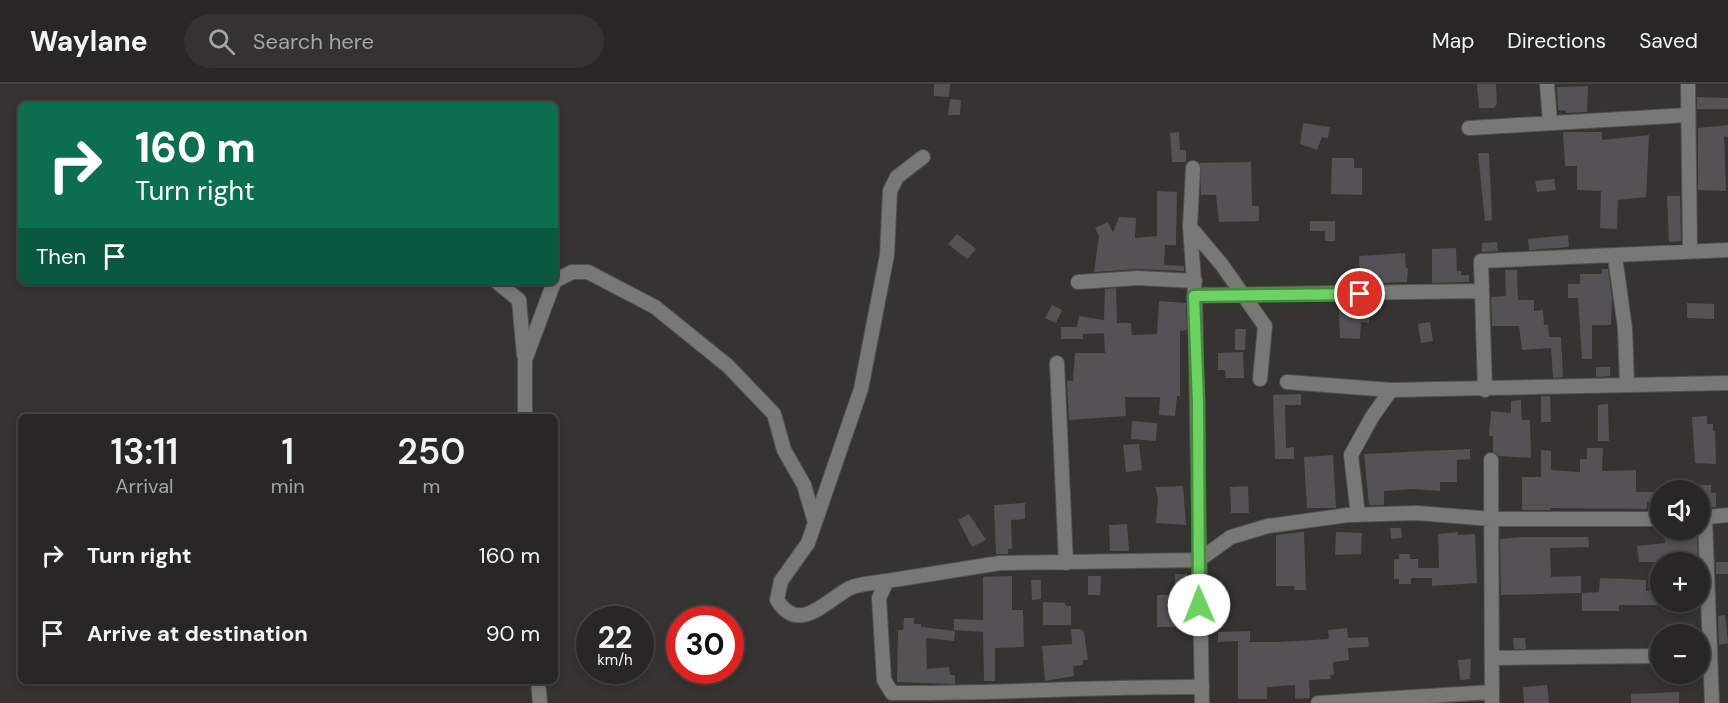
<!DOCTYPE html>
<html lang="en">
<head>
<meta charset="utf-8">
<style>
	body { margin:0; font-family:"DM Sans",sans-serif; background:#343332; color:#f1f3f6; height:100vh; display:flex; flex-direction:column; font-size:22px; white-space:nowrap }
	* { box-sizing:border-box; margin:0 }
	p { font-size:20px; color:#a5a5a7 }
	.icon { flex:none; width:33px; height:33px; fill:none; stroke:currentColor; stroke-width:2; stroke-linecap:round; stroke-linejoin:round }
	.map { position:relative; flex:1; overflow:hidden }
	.drawer { position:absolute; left:18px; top:330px; width:540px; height:270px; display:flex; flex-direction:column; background:#282725; border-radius:9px; box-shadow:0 3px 9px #0003,0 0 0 2px #444442 }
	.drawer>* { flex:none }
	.banner { position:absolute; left:18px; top:18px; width:540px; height:183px; border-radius:9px; box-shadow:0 3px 9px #0003,0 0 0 2px #444442; background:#0b6e4f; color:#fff; overflow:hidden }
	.controls { position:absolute; left:1650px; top:396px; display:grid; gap:12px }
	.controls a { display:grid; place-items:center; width:60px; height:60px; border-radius:50%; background:#282725; box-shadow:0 3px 9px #0003,0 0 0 2px #444442; font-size:30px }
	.speed { position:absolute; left:576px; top:522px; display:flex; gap:12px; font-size:30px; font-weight:700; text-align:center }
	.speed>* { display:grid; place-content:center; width:78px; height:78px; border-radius:50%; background:#282725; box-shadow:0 3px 9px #0003,0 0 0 2px #444442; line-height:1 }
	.speed small { font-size:15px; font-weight:400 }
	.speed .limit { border:9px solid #d22; background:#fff; color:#111 }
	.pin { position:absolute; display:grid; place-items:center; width:51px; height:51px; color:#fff; margin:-26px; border:3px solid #fff; border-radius:50%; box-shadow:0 2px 6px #0007 }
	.me { position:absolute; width:66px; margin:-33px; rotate:359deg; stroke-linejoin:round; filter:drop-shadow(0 0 4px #0008) }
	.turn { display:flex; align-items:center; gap:21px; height:126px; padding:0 18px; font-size:27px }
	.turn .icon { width:78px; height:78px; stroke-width:2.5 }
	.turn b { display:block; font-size:42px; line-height:51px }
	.then { display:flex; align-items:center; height:57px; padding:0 18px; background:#0003; gap:12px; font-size:22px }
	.eta { display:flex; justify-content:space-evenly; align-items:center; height:102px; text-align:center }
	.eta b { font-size:36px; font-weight:600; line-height:42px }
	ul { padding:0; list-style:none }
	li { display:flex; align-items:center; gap:18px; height:78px; padding:0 18px }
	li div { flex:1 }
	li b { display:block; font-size:22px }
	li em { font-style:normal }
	header { display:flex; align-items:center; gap:36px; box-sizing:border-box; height:84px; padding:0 30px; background:#282725; border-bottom:2px solid #444442 }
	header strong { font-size:28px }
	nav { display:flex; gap:33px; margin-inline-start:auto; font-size:21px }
	.search { width:420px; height:54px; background:#343332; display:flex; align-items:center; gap:15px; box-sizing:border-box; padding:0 21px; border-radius:33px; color:#a5a5a7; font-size:22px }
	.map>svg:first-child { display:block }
</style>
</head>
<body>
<header>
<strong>Waylane</strong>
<div class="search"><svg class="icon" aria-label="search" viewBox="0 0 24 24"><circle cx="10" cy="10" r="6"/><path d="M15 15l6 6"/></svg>Search here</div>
<nav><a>Map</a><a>Directions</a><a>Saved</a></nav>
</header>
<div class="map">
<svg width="1728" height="619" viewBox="0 0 1728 619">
	<rect width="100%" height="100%" fill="#353431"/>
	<path fill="#545254" d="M934,0H950L949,13L934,12Z
		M1477,0H1496L1497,20L1494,24H1479Z
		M1588,2L1587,28L1566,29V27L1558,26L1557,3Z
		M1697,13L1728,14V25H1697Z
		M950,15L961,16L960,31H948Z
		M1303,39L1330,43L1328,54L1322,53L1317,66L1300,60Z
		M1728,41V53L1724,52L1726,107L1698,106V44Z
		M1179,48L1180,66H1186V78H1172L1170,49Z
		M1563,48H1602V56L1649,51L1646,113L1618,116L1617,145L1600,144L1601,107L1577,106V82H1565Z
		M1478,69H1489L1492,136L1485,137Z
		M1332,74H1354V84H1362V111L1331,110Z
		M1251,78L1252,122H1259V137L1219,138L1216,111H1201L1200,79Z
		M1554,95L1556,106L1537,108L1535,97Z
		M1157,107L1177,108L1176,161H1165L1164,181L1184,182V187L1138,185L1094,188L1099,152L1095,144L1108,138L1113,148L1119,133L1136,134L1135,154L1157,152Z
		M1667,112H1680L1681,157L1669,158Z
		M1310,137H1335V157H1325V147H1310Z
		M957,150L976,165L967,175L948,160Z
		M1568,151L1569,163L1529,166L1528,155Z
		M1497,158L1498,167L1482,168V159Z
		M1456,164L1457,187H1461V191H1469V198L1432,199V165Z
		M1405,169L1406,184H1408L1407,198L1360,200L1359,172Z
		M1602,185H1608L1612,214L1611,241H1592V275H1582L1578,214H1568V200H1580V190H1602Z
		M1505,186H1517L1518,216H1534V227L1543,226L1544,241H1548L1549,253H1561L1563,293L1553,294L1551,264L1522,266L1519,242H1492L1491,213L1506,212Z
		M1116,204L1117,239H1131L1132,251L1157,250L1159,217L1186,219L1187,246L1180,247V312H1177L1175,332L1159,331L1160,313H1125L1126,332L1069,336L1067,297H1073L1075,269H1105L1104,249L1083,250V255H1061V243H1077L1079,232L1104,236L1105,205Z
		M1360,218H1370L1369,239L1361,238L1360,255L1340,254L1339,227H1351V220H1360Z
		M1687,219L1714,220V235L1687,234Z
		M1052,221L1062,226L1056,239L1045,234Z
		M1430,238L1433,257L1421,259L1418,240Z
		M1235,245H1246L1245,266H1235Z
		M1243,268L1244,294H1226L1225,286H1218V269Z
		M1596,283H1610V292L1596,293Z
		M1301,310V321H1285L1286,364L1294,363V375H1275L1273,311Z
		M1541,312H1550L1551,338H1541Z
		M1521,316L1522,336H1530L1531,374L1499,372L1493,368V352H1489L1491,327L1511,329V317Z
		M1608,320L1609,357H1598V321Z
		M1707,332V340H1713V347H1715L1716,380L1695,379L1692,333Z
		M1132,337L1157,339L1156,357L1131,355Z
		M1139,360L1142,386L1126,388L1123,361Z
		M1587,364H1603L1602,387L1636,386V408H1660V420L1647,418V425L1550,424V426H1522V393H1541V366L1551,367V386L1580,388V375H1587Z
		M1470,365V375L1457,376V398H1440V407L1414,405L1384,407V421H1369L1364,370Z
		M1333,371L1336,424H1307L1304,373Z
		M1700,401H1711V409H1716V423L1700,425Z
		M1183,402L1186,441L1156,439L1158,413L1155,403Z
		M1248,402L1249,429H1231L1230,403Z
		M1025,419V435L1011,436L1012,465H1008V470H996L994,421Z
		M969,430L986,456L972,463L958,436Z
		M1127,440L1129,467H1110L1109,441Z
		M1390,444H1401L1402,454L1391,455Z
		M1304,448L1306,506H1294V502H1276V451Z
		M1336,448L1362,449L1361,470L1335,471Z
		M1458,448V451L1475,450L1477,499L1432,502V494H1411V500H1399V495H1394V475H1399V470H1410V475H1418V484H1439L1438,450Z
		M1664,448H1697L1698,478H1639L1637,462L1665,459Z
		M1522,453H1588L1589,463L1550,464L1551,493L1581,492V509L1501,511L1500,455Z
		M1716,478H1728V490H1716Z
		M1175,490H1187V543H1157V511H1175Z
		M1012,492V526H1023L1024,563L995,564V597H984L983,548L954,546V535L983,536V493Z
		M1088,492H1101L1100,511H1088Z
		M1600,494L1646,496V507L1660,506V521H1619V527H1582V509L1599,508Z
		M1031,496H1041V515L1032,516Z
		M1043,518L1065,519L1066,522H1071V541H1043Z
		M1725,531L1728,559L1719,561L1718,532Z
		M904,534H914V540H921V543L955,547L954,557L926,554L927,585L949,583L950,591H955V600L897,598L898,546H903Z
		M1347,544L1348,554L1368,553L1369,563L1348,564L1349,576L1333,578L1334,591H1330L1331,595L1309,596L1310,614L1295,615V601L1267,603V615H1238V557L1218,558V548L1250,547V558H1279L1329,555L1328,546Z
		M1071,545H1081L1084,548L1088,576H1083V581L1073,582L1074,592L1045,597L1042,562L1072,560Z
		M1513,554H1525L1526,565H1514Z
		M1471,575L1470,595L1460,596L1458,576Z
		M1547,601L1549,619H1524L1523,603Z
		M1679,608V619H1631V610Z"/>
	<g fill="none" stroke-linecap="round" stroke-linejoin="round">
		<defs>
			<path id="minor" d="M1547,0L1550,38
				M1688,0L1690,166
				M1469,44L1688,31
				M1193,84L1190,143L1195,211
				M1190,143L1222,181L1265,242L1260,295
				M1615,173L1625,244L1627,300
				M555,197L572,188H588L655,223L728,282L774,330L784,366L804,401L814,435
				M497,198L519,216L524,271
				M1078,198L1138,194L1195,197
				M1057,279L1066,479
				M1287,298L1391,306
				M1485,306L1481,177L1728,166
				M525,333V276L554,198
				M1491,376L1492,619
				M1358,431L1351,371L1372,333L1391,306L1728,299
				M1700,434L1728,431
				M1705,434L1712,619
				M887,497C875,499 860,499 850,504C825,517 799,551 777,516L781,497L808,459L861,305L887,171L890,107L897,93L923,73
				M1492,574L1660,572
				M538,597L540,619
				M1202,603C1098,602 995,610 892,609L884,596L879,514L887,497L1000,479L1199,476L1231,453L1268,442L1348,431L1417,429L1492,435H1660
				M1202,619L1195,211L1481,207
				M1318,619L1492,608"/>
		</defs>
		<use href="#minor" stroke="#51514f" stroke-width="16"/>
		<use href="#minor" stroke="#787874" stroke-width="14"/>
	</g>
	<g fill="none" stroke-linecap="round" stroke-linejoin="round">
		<defs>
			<path id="route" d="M1199,521L1198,319L1194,212L1360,210"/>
		</defs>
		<use href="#route" stroke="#468940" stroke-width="15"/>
		<use href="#route" stroke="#6cd362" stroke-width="10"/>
	</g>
</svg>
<div class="controls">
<a><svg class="icon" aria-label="sound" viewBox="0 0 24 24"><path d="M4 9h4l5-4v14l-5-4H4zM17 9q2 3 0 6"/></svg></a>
<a>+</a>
<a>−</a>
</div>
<div class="speed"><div>22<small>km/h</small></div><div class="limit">30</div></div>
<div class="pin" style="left:1360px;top:210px;background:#d93025"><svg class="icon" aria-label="arrive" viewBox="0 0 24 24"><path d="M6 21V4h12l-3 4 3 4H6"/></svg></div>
<svg class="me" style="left:1199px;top:521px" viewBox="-20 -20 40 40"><circle r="19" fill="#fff"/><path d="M0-13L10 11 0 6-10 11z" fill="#6cd362"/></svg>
<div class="banner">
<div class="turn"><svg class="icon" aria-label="right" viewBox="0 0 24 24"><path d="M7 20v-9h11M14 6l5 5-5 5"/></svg><div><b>160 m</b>Turn right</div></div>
<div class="then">Then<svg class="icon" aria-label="arrive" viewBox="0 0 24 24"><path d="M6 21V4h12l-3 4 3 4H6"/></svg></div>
</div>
<section class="drawer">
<div class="eta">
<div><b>13:11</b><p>Arrival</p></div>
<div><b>1</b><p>min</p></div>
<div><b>250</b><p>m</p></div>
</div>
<ul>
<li><svg class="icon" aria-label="right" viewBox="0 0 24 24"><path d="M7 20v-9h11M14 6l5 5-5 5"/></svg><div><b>Turn right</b></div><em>160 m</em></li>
<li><svg class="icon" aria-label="arrive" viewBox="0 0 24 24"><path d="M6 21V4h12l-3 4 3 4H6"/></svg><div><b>Arrive at destination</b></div><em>90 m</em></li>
</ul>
</section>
</div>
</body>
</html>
